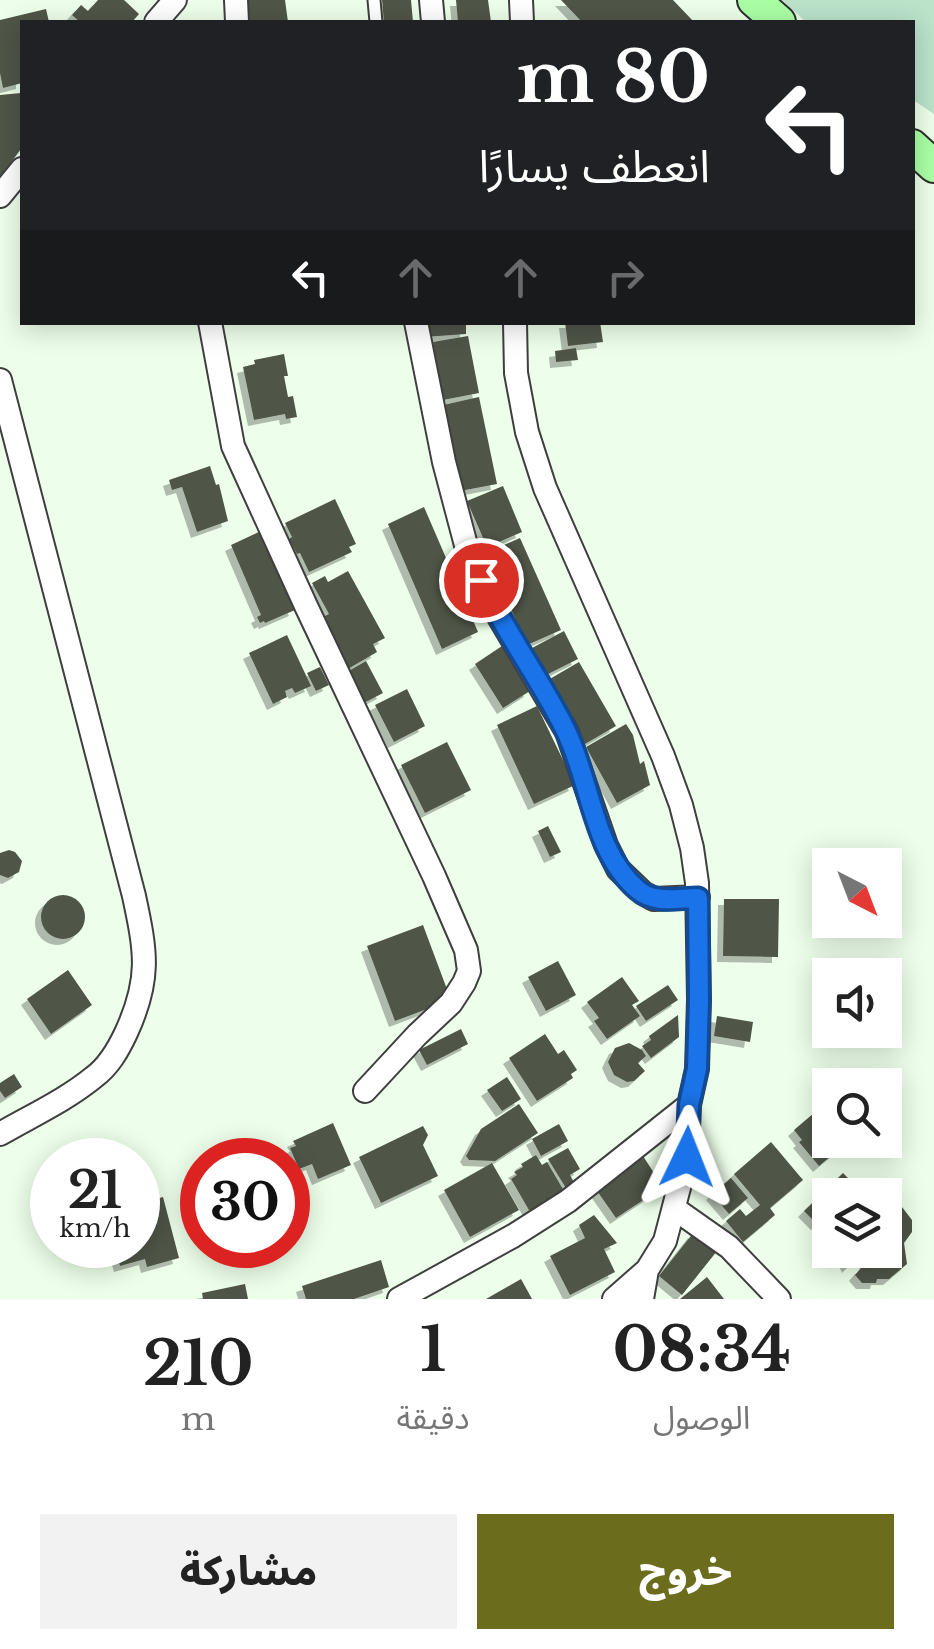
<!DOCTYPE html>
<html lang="ar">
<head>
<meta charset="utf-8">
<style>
	body { margin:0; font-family:"Libre Baskerville","Noto Sans Arabic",serif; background:#f2f2f2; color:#222; direction:rtl; height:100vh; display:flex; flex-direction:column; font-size:38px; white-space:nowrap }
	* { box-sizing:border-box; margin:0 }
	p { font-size:32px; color:#767676 }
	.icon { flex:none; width:55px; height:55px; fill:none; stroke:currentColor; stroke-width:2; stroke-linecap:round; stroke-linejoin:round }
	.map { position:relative; height:1299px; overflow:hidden; direction:ltr }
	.panel { display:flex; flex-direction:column; background:#fff; flex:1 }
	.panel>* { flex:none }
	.hud { position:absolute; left:20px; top:20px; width:895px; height:305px; border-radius:0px; box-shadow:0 5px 25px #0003; direction:rtl; background:#202124; color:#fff; overflow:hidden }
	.needle { width:65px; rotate:138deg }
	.controls { position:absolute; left:812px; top:848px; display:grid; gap:20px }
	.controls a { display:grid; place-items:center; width:90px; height:90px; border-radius:0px; background:#fff; box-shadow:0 5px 25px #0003; font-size:50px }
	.speed { position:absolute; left:30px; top:1138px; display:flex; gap:20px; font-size:50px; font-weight:700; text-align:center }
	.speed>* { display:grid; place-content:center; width:130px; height:130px; border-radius:50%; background:#fff; box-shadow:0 5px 25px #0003; line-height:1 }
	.speed small { font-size:25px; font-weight:400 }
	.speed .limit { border:15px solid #d22; background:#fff; color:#111 }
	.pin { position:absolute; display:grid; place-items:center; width:85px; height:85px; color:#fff; margin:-42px; border:5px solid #fff; border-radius:50%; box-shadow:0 2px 10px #0007 }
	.me { position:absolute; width:110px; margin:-55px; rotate:2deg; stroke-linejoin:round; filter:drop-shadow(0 0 8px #0008) }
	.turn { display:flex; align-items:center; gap:35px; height:210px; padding:0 40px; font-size:45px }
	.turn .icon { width:130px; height:130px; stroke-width:2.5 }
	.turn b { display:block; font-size:70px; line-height:85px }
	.lanes { display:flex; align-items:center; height:95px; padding:0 40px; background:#0003; justify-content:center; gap:50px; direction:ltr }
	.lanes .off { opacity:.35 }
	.eta { display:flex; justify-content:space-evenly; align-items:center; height:170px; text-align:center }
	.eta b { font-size:60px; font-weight:800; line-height:70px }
	.button { display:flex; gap:20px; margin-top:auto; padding:20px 40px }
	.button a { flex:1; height:115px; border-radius:0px; background:#6b6d1d; color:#fff; font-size:40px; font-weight:800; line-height:115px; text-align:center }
	.button a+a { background:#f2f2f2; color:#222 }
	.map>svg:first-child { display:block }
</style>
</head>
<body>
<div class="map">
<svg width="934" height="1299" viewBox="0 0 934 1299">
	<defs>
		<filter id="shadow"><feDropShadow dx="-6" dy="6" stdDeviation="0" flood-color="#0004"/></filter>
	</defs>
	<rect width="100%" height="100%" fill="#edffea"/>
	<path fill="#bae3ca" d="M782,0H934V114L913,100L912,22H806Z"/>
	<path fill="#4f5547" filter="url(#shadow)" d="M98,0H124L139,14L132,22H80L72,15L81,5L88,11Z
		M246,0H285L288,22H247Z
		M382,0H411L413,22H384Z
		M456,0H488L491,22H458Z
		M561,0H673L694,22H582Z
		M46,9L49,22H22V83L3,88L0,73V20Z
		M21,93L22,133L21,149L0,177V95Z
		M424,322H466V334L424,337Z
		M565,322H600L603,342L568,346Z
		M468,336L479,393L443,400L433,342Z
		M576,348L578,360L556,362L555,351Z
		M284,354L288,376H284L288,397L293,396L297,417L286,419L285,414L254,420L243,367L255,364L254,360Z
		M479,397L497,484L460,491L443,405Z
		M210,466L216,485L219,484L228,521L197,532L182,487L172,490L169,480Z
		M503,486L522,532L487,547L467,501Z
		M335,499L356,544L349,547L352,552L309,572L300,553L297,554L289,539L292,537L285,523Z
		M424,507L478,632L442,649L388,524Z
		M261,531L295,610L265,623L264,621L260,623L257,617L261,615L231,545Z
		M520,538L561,630L527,645L486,553Z
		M348,571L385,638L373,644L377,652L341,673L321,618L329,614L312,583L325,576L328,582Z
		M564,631L578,659L546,675L532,648Z
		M287,635L311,686L295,693L292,688L285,691L287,697L273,704L249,653Z
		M502,646L530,691L503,708L475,664Z
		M366,661L383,693L360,705L345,673Z
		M579,662L616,726L585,744L548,680Z
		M320,667L329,685L316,691L307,673Z
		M407,689L425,726L394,742L375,705Z
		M537,706L575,785L534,804L497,725Z
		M626,724L633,735L640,764L644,761L650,785L617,803L586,747Z
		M447,742L471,790L425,813L401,765Z
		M548,826L561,852L550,857L538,831Z
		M9,850L15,852L22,861L19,872L8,878L0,875V853Z
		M41 917a22 22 0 1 1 44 0a22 22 0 1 1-44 0Z
		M724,899H779L778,957L723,956Z
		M423,925L451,1000L395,1021L367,946Z
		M558,961L576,995L546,1011L528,977Z
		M68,970L92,1005L51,1034L27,999Z
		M622,977L639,1001L632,1005L640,1016L607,1039L594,1021L599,1018L587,1002Z
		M668,985L678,1000L646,1021L636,1006Z
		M678,1015L679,1037L651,1058L642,1046L651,1040L649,1036Z
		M717,1016L753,1022L750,1042L714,1036Z
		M461,1029L468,1044L427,1065L419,1050Z
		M545,1034L558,1054L564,1050L577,1070L571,1074L573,1078L537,1101L509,1058Z
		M629,1043L642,1050L646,1056L638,1063L645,1071L634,1081L627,1082L614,1075L608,1062L615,1048Z
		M14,1074L22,1087L5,1098L0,1091V1083Z
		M507,1077L521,1099L502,1111L487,1090Z
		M519,1104L538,1133L495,1161L469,1160L466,1156L481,1129Z
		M821,1107L830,1118V1140H850L819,1166L799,1142L802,1140L794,1130Z
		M333,1123L351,1165L318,1179L312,1164L299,1169L290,1148L296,1146L293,1141Z
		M559,1124L568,1141L541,1156L532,1139Z
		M423,1126L428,1135L423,1145L438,1176L381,1203L359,1157Z
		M771,1142L803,1180L770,1208L775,1215L743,1242L726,1221L740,1209L746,1216L760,1205L734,1174Z
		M568,1148L580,1169L570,1175L577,1188L569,1193L548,1159Z
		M536,1155L542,1165L547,1162L567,1196L533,1217L511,1179L517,1175L514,1172L523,1167L521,1164Z
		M643,1156L663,1187L616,1218L595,1188Z
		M492,1163L519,1210L470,1237L444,1190Z
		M843,1173L856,1186L847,1195H830V1211L817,1224L804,1211Z
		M731,1178L748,1198L729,1214L712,1194Z
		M885,1185L912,1220V1232L904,1243L907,1264L889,1279H877L876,1283H862L855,1275L861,1268H866L865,1257H858L848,1267L844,1258L851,1250H885V1195H875Z
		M163,1197L179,1258L147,1267L145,1259L120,1266L114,1245H138V1204Z
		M594,1215L617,1243L604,1249L615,1272L570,1295L550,1256L585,1238L579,1225Z
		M694,1232L717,1251L682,1295L659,1276Z
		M381,1260L389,1287L354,1299H306L302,1286Z
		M707,1277L724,1299H680Z
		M521,1279L532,1299H486Z
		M245,1284L248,1299H203L202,1293Z"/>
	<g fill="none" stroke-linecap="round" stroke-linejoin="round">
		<defs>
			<path id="service" d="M374,0L376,22"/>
			<path id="minor" d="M236,0L237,22
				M431,0L433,22
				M521,0L522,22
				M156,22L175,0
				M0,196L22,169
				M210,322L233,446L306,606L434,876L466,950L469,971L464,983L451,1003L417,1035L365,1091
				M416,322L444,462L467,549L496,612L567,732L606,845L618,869L643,893L654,899L698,897
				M515,322L516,373L527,432L545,488L663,756L681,805L692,848L697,883L699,1000L697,1069L689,1105L687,1157L665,1241L647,1270L642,1299
				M0,380L134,896C146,952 151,979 126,1033C118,1050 109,1066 94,1077C66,1100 31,1116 0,1134
				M675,1209L729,1247L779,1299
				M399,1299L513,1236L568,1201L689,1105
				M614,1299L647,1270"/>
			<path id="secondary" d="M754,0L779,22
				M912,146L934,166"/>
		</defs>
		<use href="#service" stroke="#3f3f3f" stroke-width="15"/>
		<use href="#minor" stroke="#3f3f3f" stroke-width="26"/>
		<use href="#secondary" stroke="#2e2e2e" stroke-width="36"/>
		<use href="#service" stroke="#fff" stroke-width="11"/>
		<use href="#minor" stroke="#fff" stroke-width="22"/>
		<use href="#secondary" stroke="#aaffa5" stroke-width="32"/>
	</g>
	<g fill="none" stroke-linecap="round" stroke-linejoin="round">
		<defs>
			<path id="route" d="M481,580C505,633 540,678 565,729C591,780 592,851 638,890C655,904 677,898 698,898L699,1000L697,1069L689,1105L687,1157"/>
		</defs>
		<use href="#route" stroke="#114b97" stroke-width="25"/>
		<use href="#route" stroke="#1a73e8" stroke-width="18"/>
	</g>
</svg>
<div class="controls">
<a><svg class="needle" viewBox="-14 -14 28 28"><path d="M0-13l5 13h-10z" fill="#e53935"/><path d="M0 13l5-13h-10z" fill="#767676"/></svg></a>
<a><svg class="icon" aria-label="sound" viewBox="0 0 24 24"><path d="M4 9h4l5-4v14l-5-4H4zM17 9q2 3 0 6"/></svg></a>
<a><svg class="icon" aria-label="search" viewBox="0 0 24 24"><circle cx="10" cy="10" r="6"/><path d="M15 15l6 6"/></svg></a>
<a><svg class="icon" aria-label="layers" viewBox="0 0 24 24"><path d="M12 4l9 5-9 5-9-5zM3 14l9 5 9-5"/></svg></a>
</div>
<div class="speed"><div>21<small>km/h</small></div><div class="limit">30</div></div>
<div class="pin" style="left:481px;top:580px;background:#d93025"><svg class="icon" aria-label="arrive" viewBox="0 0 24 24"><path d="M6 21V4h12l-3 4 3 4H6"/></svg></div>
<svg class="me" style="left:687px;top:1157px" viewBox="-20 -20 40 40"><path d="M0-17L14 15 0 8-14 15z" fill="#1a73e8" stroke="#fff" stroke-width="4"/></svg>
<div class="hud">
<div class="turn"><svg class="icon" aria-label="left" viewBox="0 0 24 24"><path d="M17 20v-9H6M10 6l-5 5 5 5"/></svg><div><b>80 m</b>انعطف يسارًا</div></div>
<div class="lanes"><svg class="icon" aria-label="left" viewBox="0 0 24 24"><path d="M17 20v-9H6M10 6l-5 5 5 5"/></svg><svg class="icon off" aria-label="ahead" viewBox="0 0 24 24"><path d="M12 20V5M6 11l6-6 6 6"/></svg><svg class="icon off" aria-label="ahead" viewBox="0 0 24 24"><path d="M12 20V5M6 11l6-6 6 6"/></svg><svg class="icon off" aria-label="right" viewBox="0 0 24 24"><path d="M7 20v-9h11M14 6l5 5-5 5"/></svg></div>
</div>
</div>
<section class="panel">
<div class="eta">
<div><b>08:34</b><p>الوصول</p></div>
<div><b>1</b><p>دقيقة</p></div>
<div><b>210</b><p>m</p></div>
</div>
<div class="button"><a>خروج</a><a>مشاركة</a></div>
</section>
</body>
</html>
